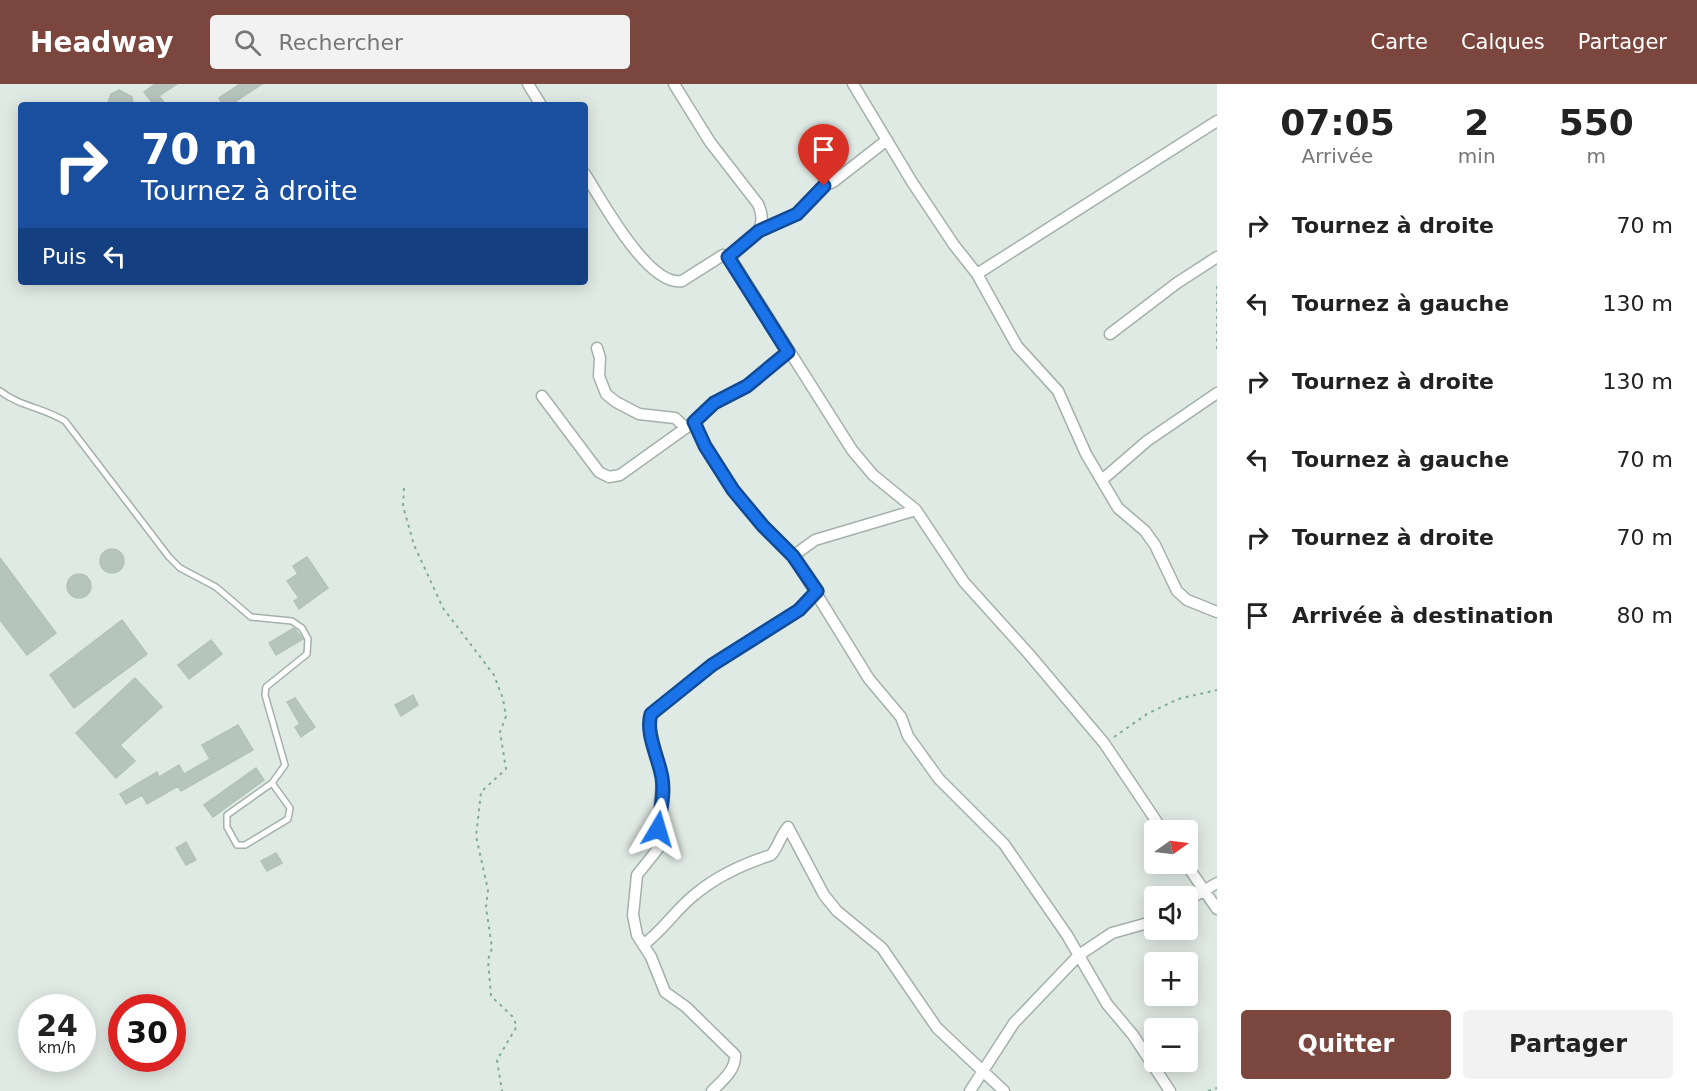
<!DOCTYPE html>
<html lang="fr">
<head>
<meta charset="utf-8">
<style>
	body { margin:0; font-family:"DejaVu Sans",sans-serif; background:#f2f2f2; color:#222; height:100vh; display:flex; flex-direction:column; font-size:22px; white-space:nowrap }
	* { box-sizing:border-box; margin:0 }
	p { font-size:20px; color:#767676 }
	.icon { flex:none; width:33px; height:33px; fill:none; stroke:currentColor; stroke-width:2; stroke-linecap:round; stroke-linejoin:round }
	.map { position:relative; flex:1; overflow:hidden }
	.drawer { display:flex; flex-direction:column; background:#fff; width:480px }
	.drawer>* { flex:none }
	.hud { position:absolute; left:18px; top:18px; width:570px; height:183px; border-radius:6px; box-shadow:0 3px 15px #0003; background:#1a4fa0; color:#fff; overflow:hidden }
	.needle { width:39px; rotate:76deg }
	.buttons { position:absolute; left:1144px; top:736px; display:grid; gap:12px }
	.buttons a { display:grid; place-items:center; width:54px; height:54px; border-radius:6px; background:#fff; box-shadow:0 3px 15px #0003; font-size:30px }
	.speed { position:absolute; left:18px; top:910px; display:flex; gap:12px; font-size:30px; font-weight:700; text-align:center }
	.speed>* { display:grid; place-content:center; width:78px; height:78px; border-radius:50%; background:#fff; box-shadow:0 3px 15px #0003; line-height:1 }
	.speed small { font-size:15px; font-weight:400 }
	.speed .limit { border:9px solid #d22; background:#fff; color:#111 }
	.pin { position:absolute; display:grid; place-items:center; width:51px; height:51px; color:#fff; margin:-62px -26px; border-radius:50% 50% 50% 0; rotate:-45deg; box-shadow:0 0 6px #0007 }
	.pin .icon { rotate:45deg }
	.me { position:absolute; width:66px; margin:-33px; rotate:7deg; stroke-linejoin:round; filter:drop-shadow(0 0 4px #0008) }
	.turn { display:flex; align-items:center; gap:21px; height:126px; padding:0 24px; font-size:27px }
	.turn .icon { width:78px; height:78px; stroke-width:2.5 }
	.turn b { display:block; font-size:42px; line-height:51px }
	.then { display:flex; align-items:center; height:57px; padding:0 24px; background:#0003; gap:12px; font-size:22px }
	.eta { display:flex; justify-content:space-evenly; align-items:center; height:102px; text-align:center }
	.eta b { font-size:36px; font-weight:700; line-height:42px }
	.action { display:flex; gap:12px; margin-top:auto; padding:12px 24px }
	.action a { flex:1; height:69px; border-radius:6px; background:#7b463d; color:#fff; font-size:24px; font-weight:700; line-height:69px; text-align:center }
	.action a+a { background:#f2f2f2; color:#222 }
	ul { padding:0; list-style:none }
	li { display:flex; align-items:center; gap:18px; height:78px; padding:0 24px }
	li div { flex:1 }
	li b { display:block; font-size:22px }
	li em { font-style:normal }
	header { display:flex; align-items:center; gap:36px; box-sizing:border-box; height:84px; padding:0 30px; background:#7b463d; color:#fff }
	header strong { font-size:28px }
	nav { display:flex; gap:33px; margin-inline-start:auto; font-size:21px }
	.search { width:420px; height:54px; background:#f2f2f2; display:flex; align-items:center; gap:15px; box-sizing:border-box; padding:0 21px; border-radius:6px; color:#767676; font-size:22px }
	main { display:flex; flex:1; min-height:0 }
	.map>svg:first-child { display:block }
</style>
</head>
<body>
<header>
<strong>Headway</strong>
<div class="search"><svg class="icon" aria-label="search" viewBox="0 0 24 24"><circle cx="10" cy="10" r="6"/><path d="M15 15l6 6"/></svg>Rechercher</div>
<nav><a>Carte</a><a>Calques</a><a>Partager</a></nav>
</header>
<main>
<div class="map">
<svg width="1217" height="1007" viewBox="0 0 1217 1007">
	<rect width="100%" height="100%" fill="#e0eae4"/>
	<path fill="#b5c4bd" stroke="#b3c3ba" stroke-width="1.5" d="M155,0H177L159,12L166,21H154L144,8Z
		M240,0H262L230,21H223L219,14Z
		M119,6L132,13L133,21H107L111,10Z
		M100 477a12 12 0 1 1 24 0a12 12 0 1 1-24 0Z
		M307,473L328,504L299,525L294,517L299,514L287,497L298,490L293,482Z
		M0,474L56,549L27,571L0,536Z
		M67 502a12 12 0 1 1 24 0a12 12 0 1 1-24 0Z
		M122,536L147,570L74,624L50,591Z
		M294,544L303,555L276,571L269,559Z
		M211,556L222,570L189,595L178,581Z
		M135,594L162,623L120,661L135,677L116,694L76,649Z
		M413,611L418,621L401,632L395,621Z
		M295,614L315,643L301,653L295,643L300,640L287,618Z
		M238,641L253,666L181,707L178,702L147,720L142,711L126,720L120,710L157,688L159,693L179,681L184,690L210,675L202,661Z
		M256,684L264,696L213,733L204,721Z
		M186,758L196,776L186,781L176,764Z
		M276,769L282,779L267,787L261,777Z"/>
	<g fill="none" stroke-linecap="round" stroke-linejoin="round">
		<defs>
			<path id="lane" d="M0,307C19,322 44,324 65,337L169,473L180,484L216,503L251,533L292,537L302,544L308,555L307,570L266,603L265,611L285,681L272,699L227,731V743L237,761H245L288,735L290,724L272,699"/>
			<path id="street" d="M528,0L541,21
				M674,0L710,58L758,120C771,148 747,156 728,173
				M853,0L912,98L954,161L977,190L1017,262L1058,307L1086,370L1118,424L1145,447L1155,461L1177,507L1187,516L1217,528
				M585,90C601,115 648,203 682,197L723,171L733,178L852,366L873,391L916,426L964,498L1028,569L1104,659L1163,747
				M759,147L797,130L824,102L833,98L887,56
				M977,190L1217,37
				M1110,250L1177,199L1217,173
				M597,264L600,274L599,292L606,310L616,318L639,330L675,334L685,343
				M542,312L599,388L609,393L620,391L694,338L714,319L747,302L788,268
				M694,338L705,362L733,406L763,443L793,472L869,595L901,633L908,652L939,695L1004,760L1067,851L1107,920L1133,951L1170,1007
				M1102,396L1147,357L1217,309
				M793,472L815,456L916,426
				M1186,780L1217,825
				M1188,816L1217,799
				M643,861C662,847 675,827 693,812C715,793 743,780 771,771C778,764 780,752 788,743L824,811L837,827L882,864L937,944L1004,1007
				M712,1007C722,997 736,986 735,971L686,923L665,908L651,873L637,851L633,831L637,791L661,761L658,745L662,695L649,638L651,630L712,581L799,526L817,507
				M970,1007L1014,939L1079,871L1112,849L1155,837"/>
		</defs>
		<use href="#lane" stroke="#a3b1aa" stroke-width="8"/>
		<use href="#street" stroke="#a3b1aa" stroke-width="13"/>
		<path stroke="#82ab9a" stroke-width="2" stroke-dasharray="3 4.5" stroke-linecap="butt" d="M1217,202V269
			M404,404L403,422L414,461L443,524L494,591L503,615L506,632L500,648L506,685L481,708L476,752L488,806L486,823L492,864L488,876L491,912L512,932L517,942L497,976L502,1007
			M1114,653L1147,630L1178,615L1217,606
			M1208,1007L1217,1004"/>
		<use href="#lane" stroke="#fff" stroke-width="5"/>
		<use href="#street" stroke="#fff" stroke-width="10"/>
	</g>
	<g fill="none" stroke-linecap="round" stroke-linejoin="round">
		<defs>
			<path id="route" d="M658,745C660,729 665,710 662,694C659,674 645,650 651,630L712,581L799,526L817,507L793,472L763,442L733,406L705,362L694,338L714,319L747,302L788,268L728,173L759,147L797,130L824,102"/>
		</defs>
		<use href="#route" stroke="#114b97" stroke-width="15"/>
		<use href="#route" stroke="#1a73e8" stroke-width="10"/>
	</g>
</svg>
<div class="buttons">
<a><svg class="needle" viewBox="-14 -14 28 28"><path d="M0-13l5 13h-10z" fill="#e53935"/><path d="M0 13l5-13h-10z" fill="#767676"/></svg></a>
<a><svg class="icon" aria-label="sound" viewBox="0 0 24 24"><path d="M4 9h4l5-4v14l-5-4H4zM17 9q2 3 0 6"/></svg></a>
<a>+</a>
<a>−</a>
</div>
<div class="speed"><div>24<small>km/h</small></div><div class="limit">30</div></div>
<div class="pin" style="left:824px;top:102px;background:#d93025"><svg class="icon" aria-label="arrive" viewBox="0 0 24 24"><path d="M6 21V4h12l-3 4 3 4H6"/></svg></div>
<svg class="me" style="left:658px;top:745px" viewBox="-20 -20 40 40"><path d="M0-17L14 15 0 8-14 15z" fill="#1a73e8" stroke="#fff" stroke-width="4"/></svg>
<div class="hud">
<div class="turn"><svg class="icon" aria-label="right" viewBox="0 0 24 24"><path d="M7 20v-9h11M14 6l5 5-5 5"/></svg><div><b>70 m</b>Tournez à droite</div></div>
<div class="then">Puis<svg class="icon" aria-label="left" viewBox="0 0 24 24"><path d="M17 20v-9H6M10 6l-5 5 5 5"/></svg></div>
</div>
</div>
<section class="drawer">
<div class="eta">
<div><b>07:05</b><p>Arrivée</p></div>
<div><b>2</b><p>min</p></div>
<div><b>550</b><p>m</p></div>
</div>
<ul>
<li><svg class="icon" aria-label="right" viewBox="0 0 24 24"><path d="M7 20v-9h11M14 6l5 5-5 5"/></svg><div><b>Tournez à droite</b></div><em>70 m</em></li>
<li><svg class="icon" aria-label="left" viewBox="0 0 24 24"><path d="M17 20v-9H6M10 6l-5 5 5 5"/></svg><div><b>Tournez à gauche</b></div><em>130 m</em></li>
<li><svg class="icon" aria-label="right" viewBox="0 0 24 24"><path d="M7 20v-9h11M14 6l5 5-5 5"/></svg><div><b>Tournez à droite</b></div><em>130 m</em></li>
<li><svg class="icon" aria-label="left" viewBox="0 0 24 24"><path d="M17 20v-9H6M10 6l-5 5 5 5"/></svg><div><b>Tournez à gauche</b></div><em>70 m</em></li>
<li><svg class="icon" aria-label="right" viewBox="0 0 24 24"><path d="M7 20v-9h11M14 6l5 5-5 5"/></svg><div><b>Tournez à droite</b></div><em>70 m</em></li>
<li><svg class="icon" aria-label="arrive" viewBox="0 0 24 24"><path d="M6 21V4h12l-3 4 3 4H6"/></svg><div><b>Arrivée à destination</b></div><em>80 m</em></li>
</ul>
<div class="action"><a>Quitter</a><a>Partager</a></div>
</section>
</main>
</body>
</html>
